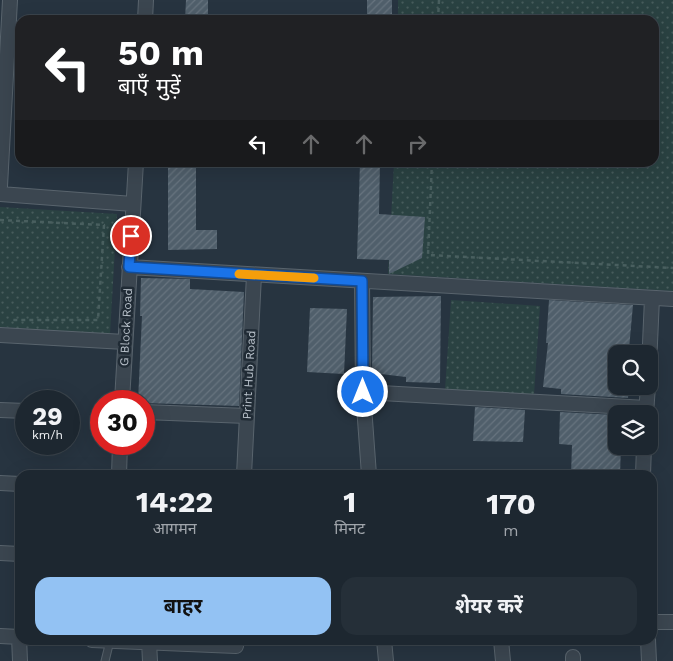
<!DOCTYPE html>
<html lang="hi">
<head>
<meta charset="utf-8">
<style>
	body { margin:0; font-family:"Work Sans","Noto Sans Devanagari",sans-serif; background:#252f38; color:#f1f3f6; height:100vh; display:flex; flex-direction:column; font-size:19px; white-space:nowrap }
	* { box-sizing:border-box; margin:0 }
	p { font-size:16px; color:#a0a5ab }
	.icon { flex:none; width:28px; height:28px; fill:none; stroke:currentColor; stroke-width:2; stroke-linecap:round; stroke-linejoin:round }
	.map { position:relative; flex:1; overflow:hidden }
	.drawer { position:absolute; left:15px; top:470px; width:642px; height:175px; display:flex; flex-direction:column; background:#1d2730; border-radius:15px; box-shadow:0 5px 20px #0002,0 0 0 1px #3b444c }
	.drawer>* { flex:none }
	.top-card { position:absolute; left:15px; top:15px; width:644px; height:152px; border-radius:15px; box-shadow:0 5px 20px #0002,0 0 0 1px #3b444c; background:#202124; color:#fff; overflow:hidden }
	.controls { position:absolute; left:608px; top:345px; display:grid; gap:10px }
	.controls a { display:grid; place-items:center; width:50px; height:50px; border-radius:10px; background:#1d2730; box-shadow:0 5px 20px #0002,0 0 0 1px #3b444c; font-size:25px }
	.speed { position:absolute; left:15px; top:390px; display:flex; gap:10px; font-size:25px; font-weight:700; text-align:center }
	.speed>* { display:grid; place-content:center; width:65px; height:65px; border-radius:50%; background:#1d2730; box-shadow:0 5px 20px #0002,0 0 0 1px #3b444c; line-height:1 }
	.speed small { font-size:12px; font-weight:400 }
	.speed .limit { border:8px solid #d22; background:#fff; color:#111 }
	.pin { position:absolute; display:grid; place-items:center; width:42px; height:42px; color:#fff; margin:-21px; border:2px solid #fff; border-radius:50%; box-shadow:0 1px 5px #0007 }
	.me { position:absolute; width:55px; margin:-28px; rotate:0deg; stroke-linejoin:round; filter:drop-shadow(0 0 4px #0008) }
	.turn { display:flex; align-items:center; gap:18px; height:105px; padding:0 20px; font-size:22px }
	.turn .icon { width:65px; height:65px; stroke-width:2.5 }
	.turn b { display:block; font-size:35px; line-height:42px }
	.lanes { display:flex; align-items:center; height:48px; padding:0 20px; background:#0003; justify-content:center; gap:25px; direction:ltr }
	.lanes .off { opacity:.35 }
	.eta { display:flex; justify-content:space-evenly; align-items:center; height:85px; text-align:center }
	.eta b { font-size:30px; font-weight:700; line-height:35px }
	.action { display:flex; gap:10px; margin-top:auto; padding:10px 20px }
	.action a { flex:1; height:58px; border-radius:15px; background:#93c2f3; color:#111; font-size:20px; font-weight:700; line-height:58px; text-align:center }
	.action a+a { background:#252f38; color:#f1f3f6 }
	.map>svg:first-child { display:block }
</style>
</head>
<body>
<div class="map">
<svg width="673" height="661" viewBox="0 0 673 661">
	<defs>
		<pattern id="grass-dots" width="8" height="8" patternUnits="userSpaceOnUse" patternTransform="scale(1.25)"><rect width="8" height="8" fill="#2a4242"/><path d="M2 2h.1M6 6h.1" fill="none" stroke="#475c5c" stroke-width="1.8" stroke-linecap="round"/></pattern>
		<pattern id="building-hatch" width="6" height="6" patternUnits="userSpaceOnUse" patternTransform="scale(1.25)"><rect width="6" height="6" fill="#505f6b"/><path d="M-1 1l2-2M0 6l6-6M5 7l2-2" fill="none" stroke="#67747f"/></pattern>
	</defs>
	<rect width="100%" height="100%" fill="#273440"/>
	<path fill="url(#grass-dots)" d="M398,0H673V291L388,274L394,163L654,162V20H398Z
		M0,207L117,214L110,334L0,327Z
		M451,300L540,306L534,395L445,390Z"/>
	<path fill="url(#building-hatch)" d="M186,0H208V20H185Z
		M367,0H392V20H367Z
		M168,162H196V230H217V249L168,250Z
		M360,162H380L379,214L425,217L422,258L389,274V260L357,259Z
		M141,278L190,279V289L244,292L239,406L144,403V401H138L142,316H140Z
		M441,296L440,383L406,382V377L372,373L373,297Z
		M549,300L633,305L629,349L616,348V386H629L628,398L561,394V389L543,387L548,343H546Z
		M310,308L347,309L344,374L307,372Z
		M475,407L525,410L523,442L473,441Z
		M560,412L616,415V446H621L620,475H571L572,445L559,444Z"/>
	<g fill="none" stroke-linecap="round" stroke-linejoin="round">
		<defs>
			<path id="lane" d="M105,661L110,641"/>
			<path id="street" d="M145,20L146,0
				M0,186L10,0
				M0,194L133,204
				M129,267L673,299
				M362,281L363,392L369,475
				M0,335L125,342
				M649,366L652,298
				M363,392L647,408
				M122,401L136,162
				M0,410L26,411
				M144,412L247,416
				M646,414L648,386
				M119,475L120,444
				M244,475L254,275
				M643,475L644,446
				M0,483L20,484
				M0,553L20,554
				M652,622H673
				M0,636L20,637
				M19,637L20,661
				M92,640L236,646L237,640
				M384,640L386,661
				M501,640L503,661
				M648,640L649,661
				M149,642L150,661
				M573,657V661"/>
		</defs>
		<use href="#lane" stroke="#59646d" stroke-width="9"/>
		<use href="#street" stroke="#59646d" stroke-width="16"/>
		<path stroke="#495f5f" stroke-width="2.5" stroke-dasharray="4 4" stroke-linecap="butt" d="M438,20L439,0
			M432,162L428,255L673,268
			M0,220L104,225L98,320H11"/>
		<use href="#lane" stroke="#3b4650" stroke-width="7"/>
		<use href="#street" stroke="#3b4650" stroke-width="14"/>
	</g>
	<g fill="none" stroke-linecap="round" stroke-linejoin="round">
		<defs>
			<path id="route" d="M131,236L129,267L362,281L363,392"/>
		</defs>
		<use href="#route" stroke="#114b97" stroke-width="12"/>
		<use href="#route" stroke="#1a73e8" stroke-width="9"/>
		<path stroke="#f59e0b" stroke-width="9" d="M239,274L314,278"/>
	</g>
	<g text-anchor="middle" stroke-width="5" stroke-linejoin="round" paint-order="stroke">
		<g font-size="12" fill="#b8c1ca" stroke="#202b35">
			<text transform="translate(126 327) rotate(-87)" y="4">G Block Road</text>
			<text transform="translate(249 375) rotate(-87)" y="4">Print Hub Road</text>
		</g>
	</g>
</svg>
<div class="controls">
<a><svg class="icon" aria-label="search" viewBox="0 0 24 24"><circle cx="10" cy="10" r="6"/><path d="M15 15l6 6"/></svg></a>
<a><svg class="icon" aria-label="layers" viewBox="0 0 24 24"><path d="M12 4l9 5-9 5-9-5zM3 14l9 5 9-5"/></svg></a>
</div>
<div class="speed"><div>29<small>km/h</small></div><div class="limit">30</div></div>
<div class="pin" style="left:131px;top:236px;background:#d93025"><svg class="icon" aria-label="arrive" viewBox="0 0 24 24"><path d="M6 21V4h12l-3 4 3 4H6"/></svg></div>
<svg class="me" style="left:363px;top:392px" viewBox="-20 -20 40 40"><circle r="17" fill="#1a73e8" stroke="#fff" stroke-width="3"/><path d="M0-11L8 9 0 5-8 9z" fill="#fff"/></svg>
<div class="top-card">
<div class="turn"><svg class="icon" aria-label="left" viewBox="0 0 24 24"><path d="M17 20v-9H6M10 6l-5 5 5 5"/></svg><div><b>50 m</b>बाएँ मुड़ें</div></div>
<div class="lanes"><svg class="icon" aria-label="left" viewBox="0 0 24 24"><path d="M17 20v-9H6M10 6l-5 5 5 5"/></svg><svg class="icon off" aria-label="ahead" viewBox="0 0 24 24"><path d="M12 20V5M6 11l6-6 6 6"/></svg><svg class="icon off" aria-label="ahead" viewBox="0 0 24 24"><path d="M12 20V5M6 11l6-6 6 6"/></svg><svg class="icon off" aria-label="right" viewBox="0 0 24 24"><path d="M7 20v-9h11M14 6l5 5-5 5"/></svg></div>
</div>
<section class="drawer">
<div class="eta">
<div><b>14:22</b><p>आगमन</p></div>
<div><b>1</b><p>मिनट</p></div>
<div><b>170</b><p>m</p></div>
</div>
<div class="action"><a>बाहर</a><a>शेयर करें</a></div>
</section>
</div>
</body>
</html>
